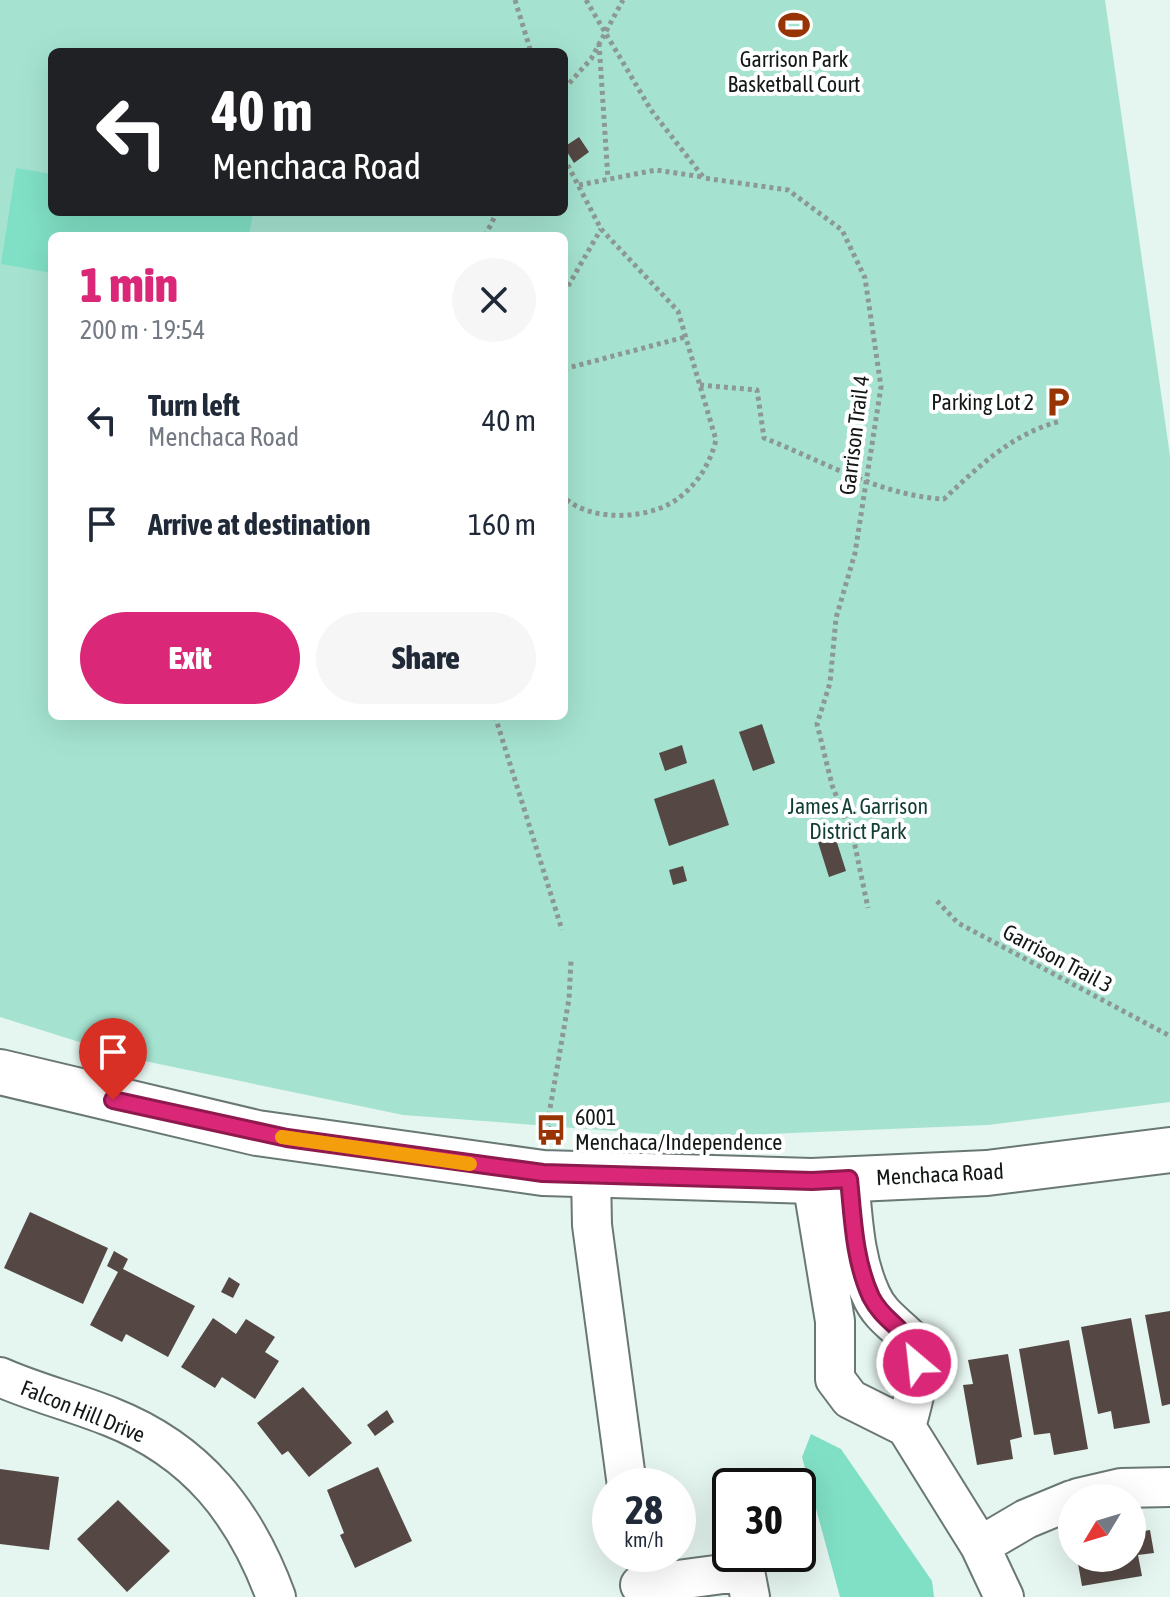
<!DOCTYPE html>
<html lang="en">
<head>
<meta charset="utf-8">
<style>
	body { margin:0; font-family:"Asap Condensed",sans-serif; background:#f6f6f7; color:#1f2937; height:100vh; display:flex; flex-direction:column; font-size:30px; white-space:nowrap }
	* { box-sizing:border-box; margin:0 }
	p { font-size:26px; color:#747a83 }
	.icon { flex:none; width:44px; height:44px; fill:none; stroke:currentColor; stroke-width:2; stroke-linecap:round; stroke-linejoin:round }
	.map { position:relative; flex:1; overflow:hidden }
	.panel { position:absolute; left:48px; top:232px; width:520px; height:488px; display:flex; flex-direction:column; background:#fff; border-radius:12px; box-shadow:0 8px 32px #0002 }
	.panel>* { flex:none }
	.banner { position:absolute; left:48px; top:48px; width:520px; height:168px; border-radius:12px; box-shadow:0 8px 32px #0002; background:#202124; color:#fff; overflow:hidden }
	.needle { width:52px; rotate:232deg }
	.buttons { position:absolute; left:1058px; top:1484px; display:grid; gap:16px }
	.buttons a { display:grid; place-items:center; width:88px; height:88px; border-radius:50%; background:#fff; box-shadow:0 8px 32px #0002; font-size:40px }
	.speed { position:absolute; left:592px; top:1468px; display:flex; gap:16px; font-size:40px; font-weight:700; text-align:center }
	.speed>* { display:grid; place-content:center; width:104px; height:104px; border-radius:50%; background:#fff; box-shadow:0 8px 32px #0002; line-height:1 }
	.speed small { font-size:20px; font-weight:400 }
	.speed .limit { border:4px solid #111; border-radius:12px; background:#fff; color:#111 }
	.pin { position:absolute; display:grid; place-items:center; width:68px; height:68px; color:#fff; margin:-82px -34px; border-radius:50% 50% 50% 0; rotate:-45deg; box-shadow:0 0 8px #0007 }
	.pin .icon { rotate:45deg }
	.me { position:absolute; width:88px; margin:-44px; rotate:332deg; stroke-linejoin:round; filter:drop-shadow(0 0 6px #0008) }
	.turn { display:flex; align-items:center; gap:28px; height:168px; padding:0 32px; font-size:36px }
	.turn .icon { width:104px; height:104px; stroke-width:2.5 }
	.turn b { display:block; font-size:56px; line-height:68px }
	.round { display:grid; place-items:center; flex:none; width:84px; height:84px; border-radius:42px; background:#f6f6f7 }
	.headline { display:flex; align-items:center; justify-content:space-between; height:136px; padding:0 32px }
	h1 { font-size:48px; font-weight:800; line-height:60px; color:#db2777 }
	.action { display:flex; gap:16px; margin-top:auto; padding:16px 32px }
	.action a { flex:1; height:92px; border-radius:48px; background:#db2777; color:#fff; font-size:32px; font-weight:800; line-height:92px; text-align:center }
	.action a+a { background:#f6f6f7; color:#1f2937 }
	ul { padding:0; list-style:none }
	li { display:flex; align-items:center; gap:24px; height:104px; padding:0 32px }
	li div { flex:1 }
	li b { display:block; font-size:30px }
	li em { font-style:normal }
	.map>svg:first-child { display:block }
</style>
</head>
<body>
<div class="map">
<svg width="1170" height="1597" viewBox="0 0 1170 1597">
	<rect width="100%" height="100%" fill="#e5f5f0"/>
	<path fill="#a5e3d0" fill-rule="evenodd" d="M0,0H1105L1170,456V1102L988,1125L694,1137L403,1115L130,1058L0,1017ZM52,52H564V212H52ZM52,236H564V716H52Z"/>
	<path fill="#80e0c5" d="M16,168L52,174V212H253L249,236H52V273L1,264Z
		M811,1434L841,1449L932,1581L934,1597H840L802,1457Z"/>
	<path fill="#554844" d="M579,137L589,152L574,163L564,147Z
		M762,724L775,763L753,771L739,732Z
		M682,745L687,763L665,771L659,753Z
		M714,779L729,825L669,846L654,799Z
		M834,833L846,871L829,877L817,839Z
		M683,866L687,881L673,885L669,870Z
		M30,1212L108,1248L83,1304L4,1268Z
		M114,1251L128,1259L123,1269L195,1306L168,1357L126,1334L122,1342L90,1325L118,1272L107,1266Z
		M229,1277L240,1284L233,1298L221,1292Z
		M1170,1311V1404L1162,1406L1145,1315Z
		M213,1318L236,1334L246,1319L275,1337L265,1352L279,1361L255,1399L222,1377L215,1388L181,1367Z
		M1131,1318L1150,1423L1114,1429L1111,1411L1098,1414L1081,1327Z
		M1069,1340L1088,1449L1054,1455L1050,1433L1034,1435L1019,1349Z
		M1008,1354L1022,1437L1010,1440L1013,1459L977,1465L963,1385L973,1384L968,1360Z
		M303,1387L352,1443L309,1477L288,1451L282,1455L257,1423Z
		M387,1410L394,1422L375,1436L367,1425Z
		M378,1467L412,1541L355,1568L340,1535L344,1533L327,1490Z
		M0,1469L59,1477L49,1550L0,1544Z
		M118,1500L170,1551L127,1592L77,1539Z
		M1150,1530L1154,1553L1138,1555L1142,1576L1082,1586L1077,1558H1132V1533Z"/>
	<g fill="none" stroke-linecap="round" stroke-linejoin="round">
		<defs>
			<path id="minor" d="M591,1175L592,1225L627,1486
				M849,1179C853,1218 854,1259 871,1295C879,1314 894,1323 908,1337C928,1359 912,1403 906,1427
				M812,1181L835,1321V1379L850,1399L906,1427L980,1546L1004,1597
				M0,1377C36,1393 74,1402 111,1417C197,1451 245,1513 276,1597
				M1078,1498L1121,1488L1170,1487
				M980,1546L1026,1519L1072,1500
				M640,1585L745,1571L750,1597"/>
			<path id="major" d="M0,1072L257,1133L543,1173L812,1181L987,1173L1170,1150"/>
		</defs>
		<use href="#minor" stroke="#6a7874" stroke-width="42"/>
		<use href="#major" stroke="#6a7874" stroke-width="48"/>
		<path stroke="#8c9894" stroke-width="5" stroke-dasharray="4 4" stroke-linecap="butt" d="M515,0L531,52
			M586,0L651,110L704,178L788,190L842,230L865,278L881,387L855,553L836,618L830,683L817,724L832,785L854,841L868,908
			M599,43L608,179
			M564,89L591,59L623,0
			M564,158L601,229L678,311L716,440C710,463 699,482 680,497C652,520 590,523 564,497
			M579,185L656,170L703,177
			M485,236L497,212
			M564,293L601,229
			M564,369L685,337
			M700,385L757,390L764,438C823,461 881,496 944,499C979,466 1013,433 1061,421
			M495,716L562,930
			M937,901L958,923L1170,1036
			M551,1130L547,1126L569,999L571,961"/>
		<use href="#minor" stroke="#fff" stroke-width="38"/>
		<use href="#major" stroke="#fff" stroke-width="44"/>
	</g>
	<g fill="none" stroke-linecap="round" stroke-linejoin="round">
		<defs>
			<path id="route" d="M113,1100L287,1138L543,1173L812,1181L849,1179C853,1218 854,1260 871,1297C886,1326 909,1326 917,1363"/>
		</defs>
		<use href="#route" stroke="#8e194d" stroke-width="20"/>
		<use href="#route" stroke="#db2777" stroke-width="14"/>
		<path stroke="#f59e0b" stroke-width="14" d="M282,1137L470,1164"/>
	</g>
	<defs>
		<symbol id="stadium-bare" viewBox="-9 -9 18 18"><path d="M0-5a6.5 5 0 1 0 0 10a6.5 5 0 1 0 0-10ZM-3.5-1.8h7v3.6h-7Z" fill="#983303" stroke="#fff" stroke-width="2.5" paint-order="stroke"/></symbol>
		<symbol id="parking-bare" viewBox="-9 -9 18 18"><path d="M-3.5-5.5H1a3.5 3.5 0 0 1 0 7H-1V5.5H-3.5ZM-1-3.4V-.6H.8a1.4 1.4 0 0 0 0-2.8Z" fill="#983303" stroke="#fff" stroke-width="2.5" paint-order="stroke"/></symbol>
		<symbol id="bus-bare" viewBox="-9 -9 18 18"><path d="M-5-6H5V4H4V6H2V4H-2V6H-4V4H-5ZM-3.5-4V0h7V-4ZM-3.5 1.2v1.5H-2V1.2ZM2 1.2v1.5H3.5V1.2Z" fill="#983303" stroke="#fff" stroke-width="2.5" paint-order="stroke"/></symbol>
	</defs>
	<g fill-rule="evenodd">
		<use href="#stadium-bare" x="772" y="3" width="44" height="44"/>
		<use href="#parking-bare" x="1036" y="380" width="44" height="44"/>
		<use href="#bus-bare" x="529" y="1108" width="44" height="44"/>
	</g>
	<g text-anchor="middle" stroke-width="8" stroke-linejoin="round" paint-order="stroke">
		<g font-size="22" fill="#131816" stroke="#fff">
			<text x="794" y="67">Garrison Park<tspan x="794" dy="25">Basketball Court</tspan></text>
			<text x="1034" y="410" text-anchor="end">Parking Lot 2</text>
			<text x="575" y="1125" text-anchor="start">6001<tspan x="575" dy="25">Menchaca/Independence</tspan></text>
		</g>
		<g font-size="22" fill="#131816" stroke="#fff">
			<text transform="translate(854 435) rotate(-83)" y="8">Garrison Trail 4</text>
			<text transform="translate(1058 958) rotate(28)" y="8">Garrison Trail 3</text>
			<text transform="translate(940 1174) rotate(-3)" y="8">Menchaca Road</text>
			<text transform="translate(83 1411) rotate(22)" y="8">Falcon Hill Drive</text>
		</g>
		<g font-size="22" fill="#133e34" stroke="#fff">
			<text x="858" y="814">James A. Garrison<tspan x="858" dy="25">District Park</tspan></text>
		</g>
	</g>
</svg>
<div class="buttons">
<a><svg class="needle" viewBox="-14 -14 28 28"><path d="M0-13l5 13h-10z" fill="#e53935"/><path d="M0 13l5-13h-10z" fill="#747a83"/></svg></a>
</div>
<div class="speed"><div>28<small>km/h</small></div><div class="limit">30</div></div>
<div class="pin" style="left:113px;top:1100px;background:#d93025"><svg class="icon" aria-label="arrive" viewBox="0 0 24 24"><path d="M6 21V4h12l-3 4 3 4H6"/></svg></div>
<svg class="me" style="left:917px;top:1363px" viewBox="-20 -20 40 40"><circle r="17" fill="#db2777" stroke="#fff" stroke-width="3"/><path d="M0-11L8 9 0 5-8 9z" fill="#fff"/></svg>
<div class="banner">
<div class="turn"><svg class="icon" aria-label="left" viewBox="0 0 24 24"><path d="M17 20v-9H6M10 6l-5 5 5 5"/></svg><div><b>40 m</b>Menchaca Road</div></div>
</div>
<section class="panel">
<div class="headline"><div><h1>1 min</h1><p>200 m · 19:54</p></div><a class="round"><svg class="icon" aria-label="close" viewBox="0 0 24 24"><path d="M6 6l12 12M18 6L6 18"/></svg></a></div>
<ul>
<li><svg class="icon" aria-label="left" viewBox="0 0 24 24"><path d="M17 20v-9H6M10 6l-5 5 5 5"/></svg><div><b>Turn left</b><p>Menchaca Road</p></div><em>40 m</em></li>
<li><svg class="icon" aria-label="arrive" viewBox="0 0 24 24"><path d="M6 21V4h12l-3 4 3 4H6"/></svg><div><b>Arrive at destination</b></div><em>160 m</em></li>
</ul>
<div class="action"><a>Exit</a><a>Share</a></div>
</section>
</div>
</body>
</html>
